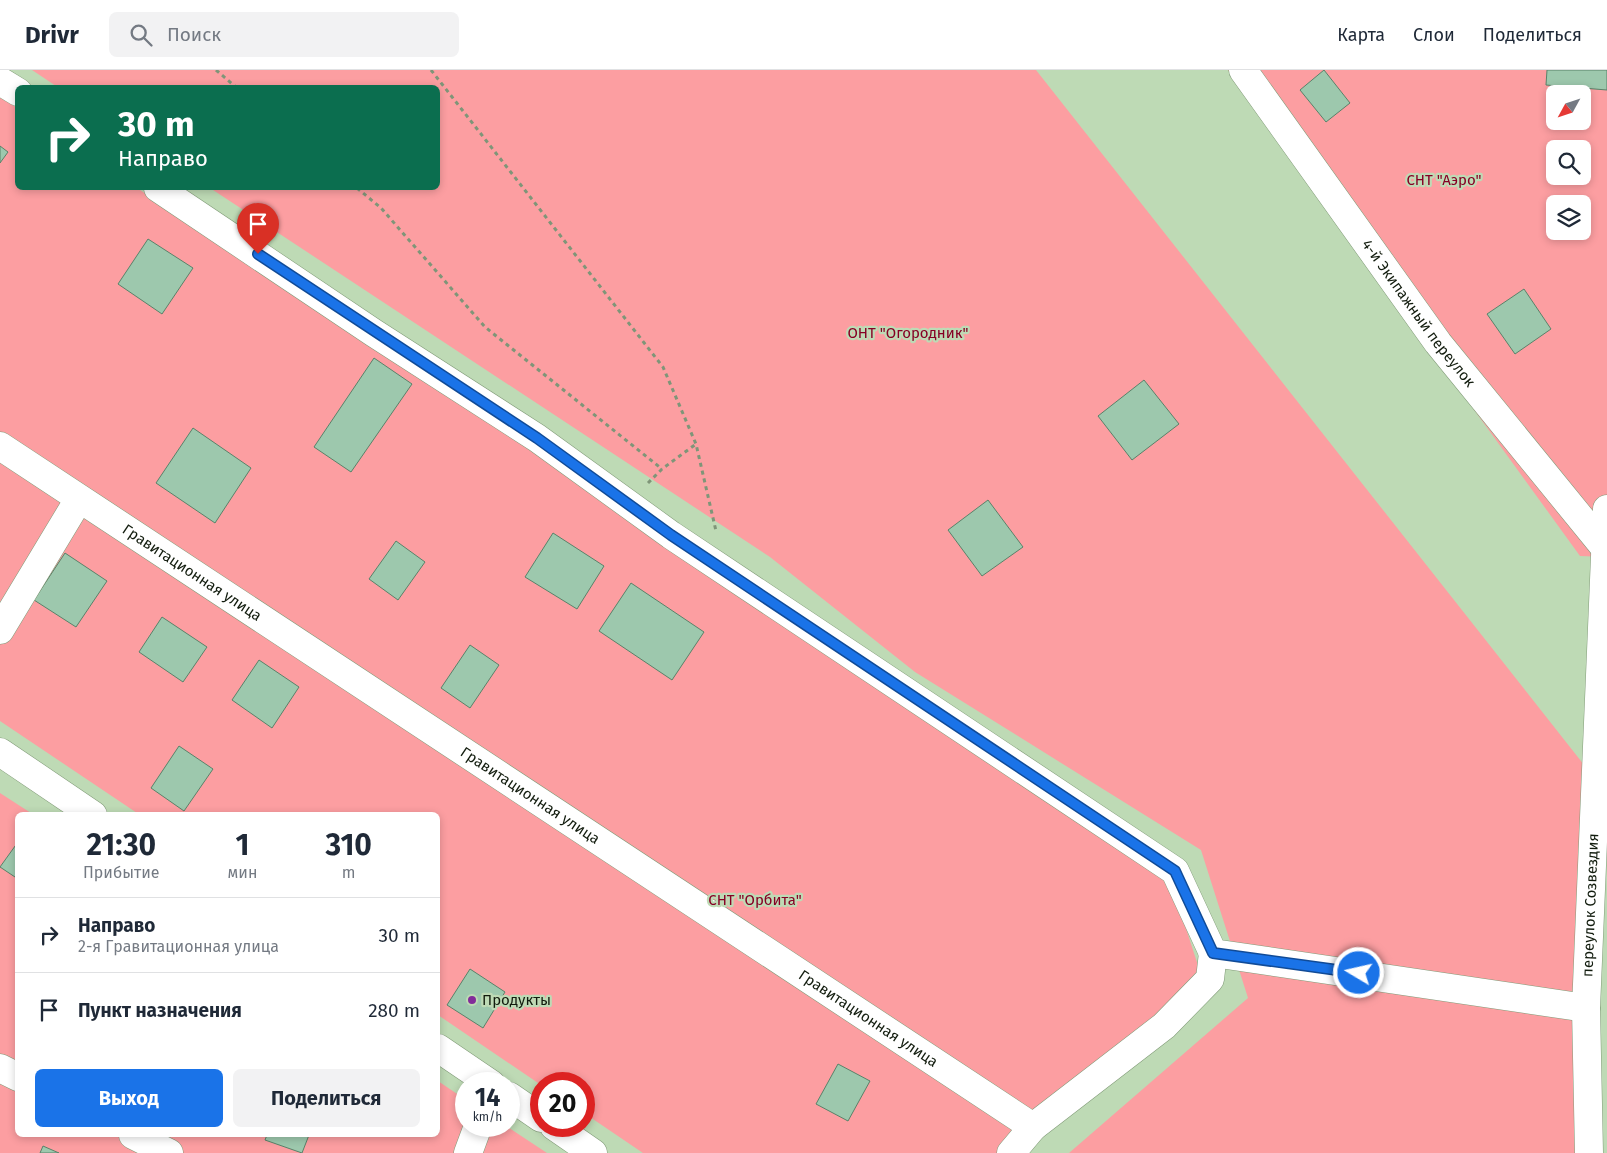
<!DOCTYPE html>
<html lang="ru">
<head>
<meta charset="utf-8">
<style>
	body { margin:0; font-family:"Fira Sans",sans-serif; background:#f2f2f3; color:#1f2937; height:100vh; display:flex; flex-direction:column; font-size:19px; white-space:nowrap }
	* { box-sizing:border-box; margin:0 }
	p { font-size:16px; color:#747a83 }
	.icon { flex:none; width:28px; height:28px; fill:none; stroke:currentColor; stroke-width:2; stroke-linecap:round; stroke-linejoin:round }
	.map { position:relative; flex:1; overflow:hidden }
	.side { position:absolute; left:15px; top:742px; width:425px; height:325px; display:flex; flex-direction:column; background:#fff; border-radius:8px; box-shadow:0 2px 8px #0003 }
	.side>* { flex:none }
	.top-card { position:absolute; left:15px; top:15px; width:425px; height:105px; border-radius:8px; box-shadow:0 2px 8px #0003; background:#0b6e4f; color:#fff; overflow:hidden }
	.needle { width:32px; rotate:230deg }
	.buttons { position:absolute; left:1546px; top:15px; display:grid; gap:10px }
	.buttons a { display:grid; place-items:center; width:45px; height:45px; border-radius:8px; background:#fff; box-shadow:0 2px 8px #0003; font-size:25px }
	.speed { position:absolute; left:455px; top:1002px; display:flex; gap:10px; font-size:25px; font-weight:700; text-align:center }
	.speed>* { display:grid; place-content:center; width:65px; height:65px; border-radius:50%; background:#fff; box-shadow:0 2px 8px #0003; line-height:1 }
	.speed small { font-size:12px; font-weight:400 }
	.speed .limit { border:8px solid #d22; background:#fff; color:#111 }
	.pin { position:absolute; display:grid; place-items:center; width:42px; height:42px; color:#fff; margin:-51px -21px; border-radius:50% 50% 50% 0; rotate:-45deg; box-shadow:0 0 5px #0007 }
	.pin .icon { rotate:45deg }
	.me { position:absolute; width:55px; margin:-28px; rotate:279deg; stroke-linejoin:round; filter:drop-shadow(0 0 4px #0008) }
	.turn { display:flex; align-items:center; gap:18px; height:105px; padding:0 20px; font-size:22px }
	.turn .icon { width:65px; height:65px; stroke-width:2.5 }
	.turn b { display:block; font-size:35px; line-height:42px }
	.eta { display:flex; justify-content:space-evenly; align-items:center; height:85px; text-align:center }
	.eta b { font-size:30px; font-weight:700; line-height:35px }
	.action { display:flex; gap:10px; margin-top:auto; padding:10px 20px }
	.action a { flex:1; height:58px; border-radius:8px; background:#1a73e8; color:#fff; font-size:20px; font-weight:700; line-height:58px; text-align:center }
	.action a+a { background:#f2f2f3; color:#1f2937 }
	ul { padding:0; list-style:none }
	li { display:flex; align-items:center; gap:15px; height:75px; padding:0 20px; border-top:1px solid #e0e1e3 }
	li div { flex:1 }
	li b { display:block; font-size:19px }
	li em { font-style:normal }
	header { display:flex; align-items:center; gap:30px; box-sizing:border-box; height:70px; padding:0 25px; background:#fff; border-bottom:1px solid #e0e1e3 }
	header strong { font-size:24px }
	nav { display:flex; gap:28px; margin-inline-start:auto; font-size:18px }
	.search { width:350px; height:45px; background:#f2f2f3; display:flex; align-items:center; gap:12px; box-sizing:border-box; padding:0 18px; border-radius:8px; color:#747a83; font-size:19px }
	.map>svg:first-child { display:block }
</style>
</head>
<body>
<header>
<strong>Drivr</strong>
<div class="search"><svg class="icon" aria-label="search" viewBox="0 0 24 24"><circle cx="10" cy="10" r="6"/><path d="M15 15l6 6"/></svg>Поиск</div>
<nav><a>Карта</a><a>Слои</a><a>Поделиться</a></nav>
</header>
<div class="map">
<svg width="1607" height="1083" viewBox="0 0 1607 1083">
	<rect width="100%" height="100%" fill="#bedab5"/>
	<path fill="#fc9ea1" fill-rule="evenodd" d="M32,0H1036L1592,705L1582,1083H1069L1248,928L1201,780L915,602L770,487L210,118H438V18H59Z
		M1228,0H1607V487L1580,486ZM1555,24H1582V51H1555ZM1555,79H1582V106H1555ZM1555,134H1582V161H1555Z
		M0,26L17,38L18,118H137L1168,803L1204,914L1004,1083H643L584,1043V1014L541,1015L438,945V745H140L0,651Z
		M0,723L34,745H18V1065H438V1011L466,1030V1056H506L547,1083H0Z"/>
	<path fill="#9dc8ad" stroke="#598269" d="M1324,0L1350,33L1326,52L1300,20Z
		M1547,0H1607V20L1546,15Z
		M0,76L8,82L0,93Z
		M148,169L193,198L162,244L118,214Z
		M1524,219L1551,259L1515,284L1487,244Z
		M374,288L412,314L351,402L314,377Z
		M1144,310L1179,354L1132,390L1098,346Z
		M193,358L251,398L215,453L156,413Z
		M988,430L1023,477L982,506L948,460Z
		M553,463L604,496L577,539L525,507Z
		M396,471L425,492L398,530L369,509Z
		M65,483L107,511L76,557L34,530Z
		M631,513L704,562L672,610L599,561Z
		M162,547L207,577L183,612L139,582Z
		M470,575L499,595L470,638L441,618Z
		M259,590L299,617L272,658L232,630Z
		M179,676L213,699L184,741L151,718Z
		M18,772V809L0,797Z
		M470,899L505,922L483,958L447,935Z
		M838,994L870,1011L848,1051L816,1034Z
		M267,1065H309L302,1083L265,1070Z
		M43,1076L59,1083H40Z"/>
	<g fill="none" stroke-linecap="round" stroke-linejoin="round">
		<defs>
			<g id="minor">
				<path id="s1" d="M1243,0L1438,273L1605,478"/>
				<path d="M0,11L18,22"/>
				<path d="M158,118L374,263L537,368L671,465L1175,801L1213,883L1586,938"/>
				<path id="s2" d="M0,376L1033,1057L1011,1083"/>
				<path d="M0,560L79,429"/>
				<path d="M0,682L93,745"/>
				<path d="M438,978L491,1014"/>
				<path d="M0,998L18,1007"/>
				<path d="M509,1026L541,1048"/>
				<path d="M554,1056L593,1083"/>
				<path d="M1033,1057L1164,956L1210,909L1213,883"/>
				<path d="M133,1065L169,1083"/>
				<path d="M468,1083L478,1056"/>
				<path id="s3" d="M1589,1083L1586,938L1607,439"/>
			</g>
		</defs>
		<use href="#minor" stroke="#819b78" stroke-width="29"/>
		<path stroke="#7f9578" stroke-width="3" stroke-dasharray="4 4" stroke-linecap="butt" d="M216,0L237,18
			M431,0L663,297L696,374L716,461
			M357,118L381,138L485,257L662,399
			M648,413L662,399L696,374"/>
		<use href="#minor" stroke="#fff" stroke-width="28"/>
	</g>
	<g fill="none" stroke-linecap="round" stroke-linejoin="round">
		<defs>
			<path id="route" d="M258,184L537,368L671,465L1175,801L1213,883L1359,903"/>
		</defs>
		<use href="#route" stroke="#114b97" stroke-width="12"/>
		<use href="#route" stroke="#1a73e8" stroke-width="9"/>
	</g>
	<circle fill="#822c9a" stroke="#bedab5" stroke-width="2" cx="472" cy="930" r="5"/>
	<g text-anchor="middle" stroke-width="4.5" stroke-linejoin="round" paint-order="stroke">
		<g font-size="15" fill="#860024" stroke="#bedab5">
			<text x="1444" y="115">СНТ "Аэро"</text>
			<text x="908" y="268">ОНТ "Огородник"</text>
			<text x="755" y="835">СНТ "Орбита"</text>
		</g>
		<g font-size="15" fill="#121c0e" stroke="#bedab5">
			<text dy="5" stroke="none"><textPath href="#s1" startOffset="300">4-й Экипажный переулок</textPath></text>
			<text dy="5" stroke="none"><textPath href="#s2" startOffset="230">Гравитационная улица</textPath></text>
			<text dy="5" stroke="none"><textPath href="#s2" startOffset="635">Гравитационная улица</textPath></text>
			<text dy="5" stroke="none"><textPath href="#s3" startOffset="248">переулок Созвездия</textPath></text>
			<text dy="5" stroke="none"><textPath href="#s2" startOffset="1040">Гравитационная улица</textPath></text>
		</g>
		<g font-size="15" fill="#121c0e" stroke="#bedab5" text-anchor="start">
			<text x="482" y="935">Продукты</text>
		</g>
	</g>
</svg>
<div class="buttons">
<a><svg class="needle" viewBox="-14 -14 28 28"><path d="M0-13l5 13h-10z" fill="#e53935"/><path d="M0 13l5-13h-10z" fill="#747a83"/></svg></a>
<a><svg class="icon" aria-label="search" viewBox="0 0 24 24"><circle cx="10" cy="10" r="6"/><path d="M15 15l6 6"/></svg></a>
<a><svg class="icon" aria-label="layers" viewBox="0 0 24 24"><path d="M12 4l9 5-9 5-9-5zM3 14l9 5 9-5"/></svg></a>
</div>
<div class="speed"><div>14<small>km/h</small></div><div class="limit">20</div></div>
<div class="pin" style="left:258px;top:184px;background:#d93025"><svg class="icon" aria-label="arrive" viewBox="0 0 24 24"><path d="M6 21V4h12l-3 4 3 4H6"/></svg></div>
<svg class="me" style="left:1359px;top:903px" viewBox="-20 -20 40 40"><circle r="17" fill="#1a73e8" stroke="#fff" stroke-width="3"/><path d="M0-11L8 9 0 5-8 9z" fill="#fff"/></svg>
<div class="top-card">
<div class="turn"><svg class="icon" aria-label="right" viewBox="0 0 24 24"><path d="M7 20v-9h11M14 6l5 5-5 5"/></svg><div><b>30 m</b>Направо</div></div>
</div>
<section class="side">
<div class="eta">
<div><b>21:30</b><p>Прибытие</p></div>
<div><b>1</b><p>мин</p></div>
<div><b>310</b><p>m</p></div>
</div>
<ul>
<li><svg class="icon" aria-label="right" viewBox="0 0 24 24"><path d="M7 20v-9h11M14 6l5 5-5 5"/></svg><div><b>Направо</b><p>2-я Гравитационная улица</p></div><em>30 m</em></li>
<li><svg class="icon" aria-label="arrive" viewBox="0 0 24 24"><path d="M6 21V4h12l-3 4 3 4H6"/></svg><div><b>Пункт назначения</b></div><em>280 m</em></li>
</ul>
<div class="action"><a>Выход</a><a>Поделиться</a></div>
</section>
</div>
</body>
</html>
